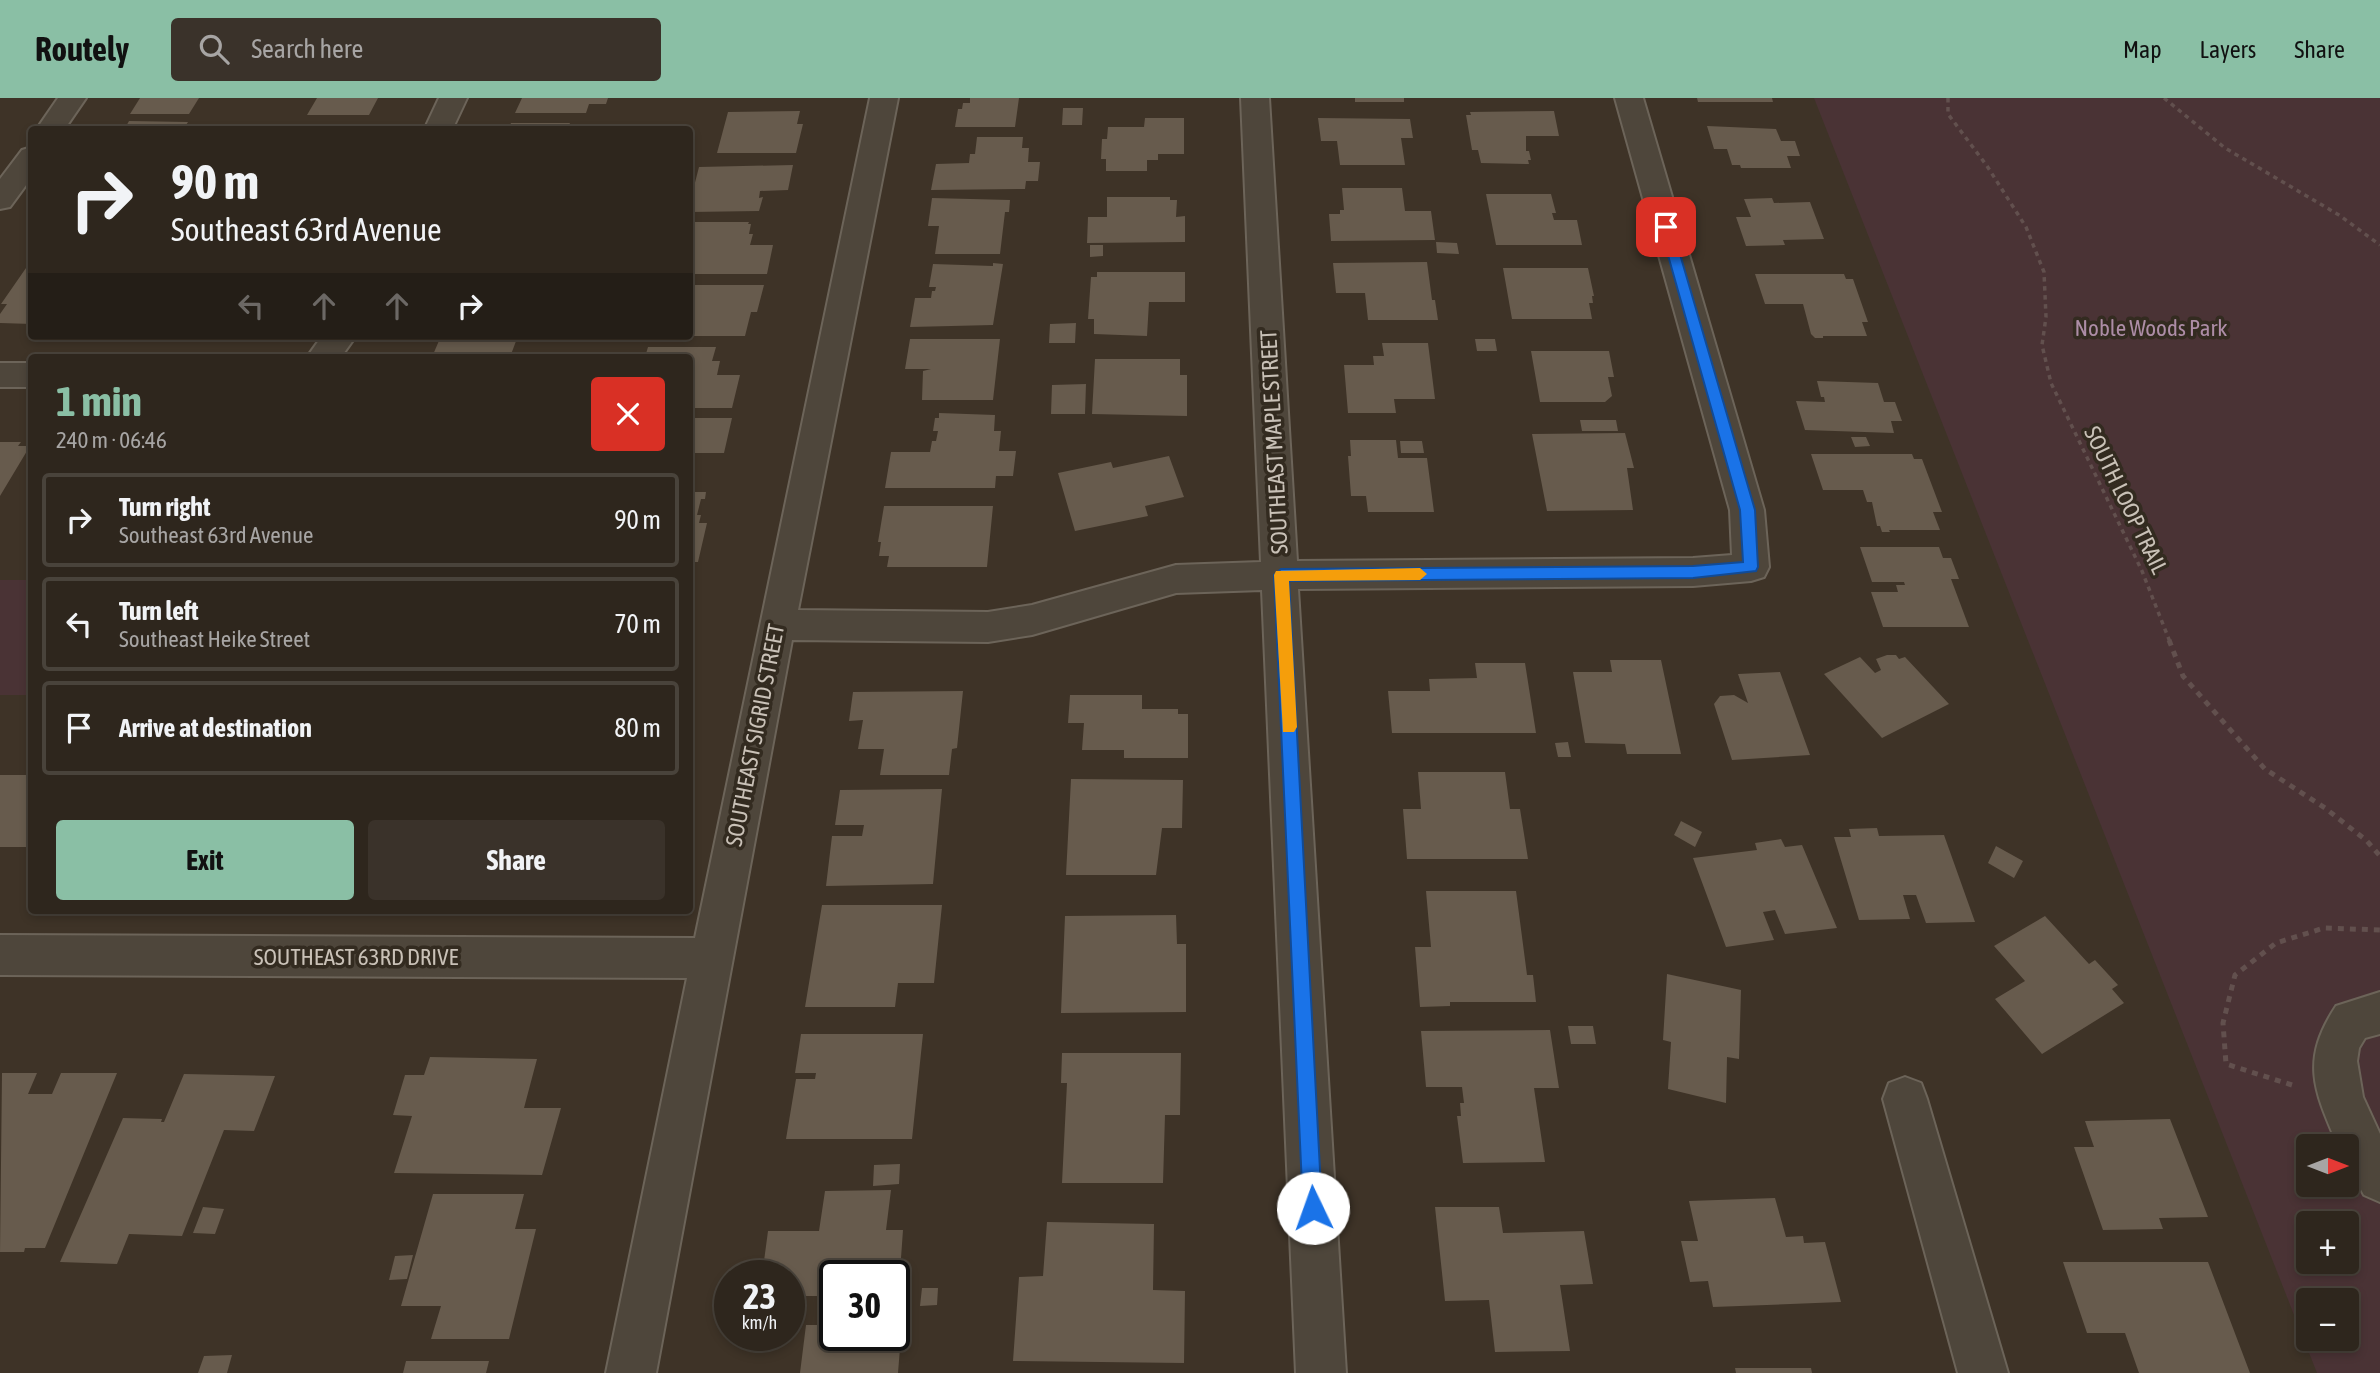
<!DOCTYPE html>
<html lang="en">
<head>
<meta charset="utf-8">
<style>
	body { margin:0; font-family:"Asap Condensed",sans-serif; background:#3a322a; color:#f1f3f6; height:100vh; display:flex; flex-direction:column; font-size:26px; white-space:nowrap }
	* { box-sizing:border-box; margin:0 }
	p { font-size:23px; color:#a7a5a4 }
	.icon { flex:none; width:38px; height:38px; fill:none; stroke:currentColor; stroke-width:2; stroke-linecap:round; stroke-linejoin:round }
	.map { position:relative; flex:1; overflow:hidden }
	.sheet { position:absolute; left:28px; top:256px; width:665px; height:560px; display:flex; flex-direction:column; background:#2e261d; border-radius:7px; box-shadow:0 4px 10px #0003,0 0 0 2px #49433b }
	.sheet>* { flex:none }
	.top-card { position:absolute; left:28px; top:28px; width:665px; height:214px; border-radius:7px; box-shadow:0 4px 10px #0003,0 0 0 2px #49433b; background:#2e261d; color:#f1f3f6; overflow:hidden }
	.needle { width:46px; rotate:90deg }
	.buttons { position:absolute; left:2296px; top:1036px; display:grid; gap:14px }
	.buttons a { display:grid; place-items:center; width:63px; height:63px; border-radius:7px; background:#2e261d; box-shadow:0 4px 10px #0003,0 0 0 2px #49433b; font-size:35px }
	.speed { position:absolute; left:714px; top:1162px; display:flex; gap:14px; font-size:35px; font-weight:700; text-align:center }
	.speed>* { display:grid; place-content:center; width:91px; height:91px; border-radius:50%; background:#2e261d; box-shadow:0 4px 10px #0003,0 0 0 2px #49433b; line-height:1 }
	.speed small { font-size:18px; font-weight:400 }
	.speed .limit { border:4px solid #111; border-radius:10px; background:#fff; color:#111 }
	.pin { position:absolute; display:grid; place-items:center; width:60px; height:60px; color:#fff; margin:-30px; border-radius:14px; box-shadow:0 4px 10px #0006 }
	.me { position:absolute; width:77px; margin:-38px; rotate:357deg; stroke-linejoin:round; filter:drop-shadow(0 0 5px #0008) }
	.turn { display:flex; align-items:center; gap:24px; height:147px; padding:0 28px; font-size:32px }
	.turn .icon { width:91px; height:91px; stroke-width:2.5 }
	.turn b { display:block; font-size:49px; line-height:60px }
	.lanes { display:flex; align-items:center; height:66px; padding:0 28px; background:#0003; justify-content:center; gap:35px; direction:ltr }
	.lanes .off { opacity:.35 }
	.round { display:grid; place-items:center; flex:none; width:74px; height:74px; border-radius:7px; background:#3a322a }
	.head { display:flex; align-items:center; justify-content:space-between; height:119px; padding:0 28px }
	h1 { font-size:42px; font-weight:700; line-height:52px; color:#8abfa5 }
	.primary-button { display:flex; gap:14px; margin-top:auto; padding:14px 28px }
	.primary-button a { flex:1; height:80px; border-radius:7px; background:#8abfa5; color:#111; font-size:28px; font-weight:700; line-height:80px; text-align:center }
	.primary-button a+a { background:#3a322a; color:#f1f3f6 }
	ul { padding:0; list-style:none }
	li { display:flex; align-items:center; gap:21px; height:94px; margin:0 14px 10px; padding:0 14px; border:4px solid #49433b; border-radius:7px }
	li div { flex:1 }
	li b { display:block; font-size:26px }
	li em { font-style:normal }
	header { display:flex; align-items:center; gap:42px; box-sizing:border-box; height:98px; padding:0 35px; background:#8abfa5; color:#111 }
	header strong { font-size:33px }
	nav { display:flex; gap:38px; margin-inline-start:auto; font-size:24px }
	.search { width:490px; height:63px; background:#3a322a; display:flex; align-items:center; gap:18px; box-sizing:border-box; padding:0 24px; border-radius:7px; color:#a7a5a4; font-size:26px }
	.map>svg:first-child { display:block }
</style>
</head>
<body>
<header>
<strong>Routely</strong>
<div class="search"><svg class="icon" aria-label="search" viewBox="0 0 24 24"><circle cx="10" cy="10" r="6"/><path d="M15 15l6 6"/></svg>Search here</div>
<nav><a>Map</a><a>Layers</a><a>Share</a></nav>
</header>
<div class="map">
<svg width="2380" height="1275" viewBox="0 0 2380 1275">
	<rect width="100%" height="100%" fill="#3e3327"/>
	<path fill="#4a3335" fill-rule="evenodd" d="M1814,0H2380V1275H2317ZM2308,1048H2347V1087H2308ZM2308,1125H2347V1164H2308ZM2308,1202H2347V1241H2308Z
		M0,482H31V597H0Z"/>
	<path fill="#675b4d" d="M140,0H199L189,16H130Z
		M317,0H378L369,17H307Z
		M522,0H608L606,6H589L586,15H515Z
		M970,0H1019L1015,29H955L958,11H962L963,5H970Z
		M1355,0H1404V4H1355Z
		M1697,0H1772L1773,4H1698Z
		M1063,10H1083L1082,27H1062Z
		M800,13L797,26H803L796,55H717L728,14Z
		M1554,13L1559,38H1526V53H1529L1531,62H1528L1529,66L1481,65L1478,52H1472L1466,17H1471L1470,14Z
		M1145,20H1184V56H1158V62H1147V73H1106V61H1101L1102,41H1107L1108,29H1144Z
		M1318,20L1410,21L1413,40H1401L1405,67H1340L1337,43H1321Z
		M129,23L188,24L183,32H124Z
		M511,25H570L567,32H508Z
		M1707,28L1776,31L1781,43H1795L1800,58H1787L1791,70H1741L1740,67H1732L1727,51H1714Z
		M977,39H1023L1022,50H1029L1028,64H1040L1038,83H1026L1025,91L931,92L936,66L969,65L970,56H975Z
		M793,67L788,92L760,93L759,100L763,99L759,113L690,114V104L699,69Z
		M1342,90H1402L1405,113H1431L1435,142L1331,143L1329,116H1340V112H1344Z
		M1486,96H1551L1556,115H1552L1554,122H1577L1582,147H1496Z
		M1107,99H1170V102H1177L1176,119L1185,118V144L1087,145L1088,119H1107Z
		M932,100L1010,102L1009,114H1005L1000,156H935L939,128H928Z
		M1772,100L1774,105L1810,104L1824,141L1783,142L1785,147L1746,148L1736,119H1751L1744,101Z
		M690,124H749L748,126H751L749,136H753L750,147H773L767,176H690Z
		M1436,144L1457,145L1459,156L1437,155Z
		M1090,147H1103V158L1090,159Z
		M1427,164L1432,202H1435L1438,222H1368L1365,195H1336L1333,165Z
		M993,165L1003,166L993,227L910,229L915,200H931L932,193H935L936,189H929L933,166L993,168Z
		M26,170H32V226L0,225V216L7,206H1Z
		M1503,170H1588L1594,198H1592L1593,205H1589L1592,221H1512Z
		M1097,174H1185V204H1149L1147,238L1094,236V221H1088L1091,179H1097Z
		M1755,176H1844L1846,181H1853L1868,224H1862L1867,238H1823V240H1815L1811,236L1803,206H1765Z
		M690,187H764L757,214H751L745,238H690Z
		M1076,225L1075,245H1049L1050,226Z
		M441,238H518L510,259H432Z
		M910,241H1000L993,302H922L923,273L931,271H905Z
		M1475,241H1495L1497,253H1477Z
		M1382,245H1428L1435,301H1394L1396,315H1348L1344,267H1374L1373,258H1384Z
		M648,249H716L712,263H720L717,277H740L732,310H690V259H645Z
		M1531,253H1609L1614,279H1608L1612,298L1605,304H1540Z
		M1095,261H1180V277H1187V318L1092,316Z
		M1817,283L1878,285L1884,304H1895L1902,323H1891L1894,335L1805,332L1796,303L1825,304L1824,299H1821Z
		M1086,286L1085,316H1051L1052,287Z
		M939,315L995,317L994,333H1001L999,353H1016L1013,378H996L995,390H885L891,354H930L932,343H936L938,333H933L935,320H939Z
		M691,320H732L724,355H692L690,363Z
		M1580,322H1616L1618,333H1582Z
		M1625,335L1634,370H1627L1633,412L1547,413L1532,336Z
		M1851,339H1866L1870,348L1855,349Z
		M1350,342H1396L1398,360H1427L1434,414H1368L1366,398H1351L1348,358H1351Z
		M1400,343H1422L1424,355H1401Z
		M0,344H21L18,348H30L0,398Z
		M1811,356H1912L1914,361H1922L1942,414H1933L1940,432H1889L1890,434H1882L1880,428H1877L1872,404H1867L1863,392H1823Z
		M1169,358L1184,399L1145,408L1148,418L1075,433L1058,375L1111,364L1113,370Z
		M690,394H706L705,401H701L697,417H701L699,425H707L698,464H690Z
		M884,408H993L987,469H887L889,458H879L881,444H878Z
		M1860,449H1939L1943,460H1951L1959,481H1951L1969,529H1883L1871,494H1898L1896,487H1905L1904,484H1872Z
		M1887,557H1896L1899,561L1905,559L1949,606L1882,640L1824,576L1860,559L1875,575L1881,572L1876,561Z
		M1610,562H1661L1681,656H1627L1625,646L1585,645L1573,574H1612Z
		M1475,565H1525L1536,635H1392L1388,593H1430L1429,581L1477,580Z
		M1780,574L1810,657L1732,662L1714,606L1720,598L1734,597L1748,605L1738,576Z
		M963,593L957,650L952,651L949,677H880L884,651H858L863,622L849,623L853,594Z
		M1070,597H1142V611H1178V616H1188V660H1124V652H1082L1084,625H1068Z
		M1568,644L1571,659H1558L1555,645Z
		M1418,674H1505L1510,711H1520L1528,761H1407L1403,711H1421Z
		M0,677H32V749H0Z
		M1071,681L1183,682L1182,730H1162L1156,777H1066Z
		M942,691L933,786L826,788L832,738H862L864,727H835L840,692Z
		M1681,723L1702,734L1695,749L1674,737Z
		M1877,730L1879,738L1944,737L1975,824L1926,825L1916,797H1903L1910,821L1859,822L1834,739H1851L1849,731Z
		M1781,741L1785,749L1802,747L1837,830L1785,836L1775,812L1763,814L1774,842L1726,849L1693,760L1757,752L1755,745Z
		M1996,748L2023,763L2014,780L1988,765Z
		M1426,793H1516L1527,877H1533L1536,904H1450V908L1420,909L1415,849H1431Z
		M822,807H942L934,885H898L895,909H805Z
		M1176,817L1177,846H1186V914L1061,915L1065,818Z
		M2045,818L2089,866L2095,862L2118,887L2112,891L2124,905L2042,956L1995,901L2025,883L1994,848Z
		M1667,876L1741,892L1739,961L1727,959L1726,1005L1668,991L1671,944L1663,942Z
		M1568,928H1593L1596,946H1571Z
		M1550,932L1559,990H1534L1545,1064L1463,1065L1457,1018H1461L1460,1005H1464L1462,989H1426L1421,933Z
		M801,936H923L912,1041H786L796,981H815L816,975H795Z
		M1062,955H1181L1180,1017H1165L1163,1085H1062L1067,985H1061Z
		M430,959L537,961L524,1010H561L542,1077L394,1075L412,1018L393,1017L405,977H424Z
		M2,975H37L28,996H52L61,975H117L45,1150H25L24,1154H0Z
		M184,976L275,978L254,1033L224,1032L182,1138L129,1136L117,1166L60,1164L123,1020L162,1021L161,1024H164Z
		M2170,1021L2208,1119L2159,1120L2163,1131L2103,1132L2074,1049H2094L2085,1023Z
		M900,1066L899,1086L873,1088L874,1067Z
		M891,1092L886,1132H903L900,1174H881L880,1178H835V1198H789V1178H762L768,1133H819L825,1093Z
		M433,1096H524L515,1131H536L509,1241H431L441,1208H401Z
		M1775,1100L1786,1139L1803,1138L1804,1145L1825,1144L1841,1204L1713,1209L1708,1183L1690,1184L1681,1143H1698L1689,1103Z
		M203,1109L224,1111L215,1136L193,1135Z
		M1435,1109H1499L1503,1135L1584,1133L1593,1186L1560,1187L1570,1253L1495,1254L1489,1202L1445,1203Z
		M1047,1124L1154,1126L1153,1192L1185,1193L1184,1265L1013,1263L1019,1179L1043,1178Z
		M413,1157L407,1181L389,1182L395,1158Z
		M2063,1164H2208L2250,1275H2139L2125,1235H2087Z
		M922,1190H938L937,1207L920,1208Z
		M806,1227H835V1237H896L895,1250H900L898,1275H800Z
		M232,1257L227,1275H198L204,1258Z
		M406,1263H489L486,1275H403Z
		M1735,1270H1811L1812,1275H1736Z"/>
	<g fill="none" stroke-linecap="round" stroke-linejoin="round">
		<defs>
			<path id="minor" d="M58,0H86L64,32H36Z
				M439,0H467L452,32H424Z
				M870,0H898L798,512L988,514L1032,507L1176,467L1261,464L1241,0H1269L1297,463L1693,460L1732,457L1730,412L1615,0H1643L1764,412L1769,469L1764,479L1751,483L1693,488L1298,491L1346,1275H1296L1262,492L1176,495L1032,537L988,544L792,542L656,1275H606L687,880L0,877V837L695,840Z
				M32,49V79L10,109L0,111V81L22,52Z
				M322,238H356L341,259H307Z
				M0,265H32V289H0Z
				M2380,894V936L2365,940L2359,950L2357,963L2363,999L2380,1036V1104L2364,1097L2347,1066V1048H2338C2314,992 2300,963 2336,908Z
				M1905,979L1921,985L1927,1001L2008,1275H1958L1883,1001L1889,985Z"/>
		</defs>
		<use href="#minor" stroke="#6c6459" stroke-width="4"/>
		<path stroke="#62504e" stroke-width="3.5" stroke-dasharray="4.5 4.5" stroke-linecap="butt" d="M1948,0V16L1987,68L2026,129L2044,174L2046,219L2042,247L2051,285L2142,473L2170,544
			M2164,0L2225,50L2339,117L2380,147"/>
		<path stroke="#62504e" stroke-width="5" stroke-dasharray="6 6" stroke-linecap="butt" d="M2169,542L2183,578L2265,671L2325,710L2367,743L2380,758
			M2292,987L2226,966L2223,925L2235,877L2276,845L2324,830L2380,832"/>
		<use href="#minor" fill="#4e463b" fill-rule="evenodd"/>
	</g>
	<path fill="#1a73e8" stroke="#114b97" stroke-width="2" d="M1666,125L1672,129L1755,412L1758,469L1756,473L1693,480L1289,483L1322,1110L1320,1117L1313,1120L1306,1117L1303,1110L1274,477L1281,471L1693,468L1743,464L1740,412L1660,129Z"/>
	<path fill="#f59e0b" d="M1420,470L1427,476L1420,482L1289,483L1297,629L1294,634H1283L1274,477L1276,473Z"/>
	<g text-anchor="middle" stroke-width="7" stroke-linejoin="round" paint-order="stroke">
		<g font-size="23" fill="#ad8da6" stroke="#332b20">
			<text x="2151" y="238">Noble Woods Park</text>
		</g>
		<g font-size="23" fill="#c9c1b7" stroke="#332b20">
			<text transform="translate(1274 344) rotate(-93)" y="8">SOUTHEAST MAPLE STREET</text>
			<text transform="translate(2126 402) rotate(64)" y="8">SOUTH LOOP TRAIL</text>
			<text transform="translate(755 637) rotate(-79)" y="8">SOUTHEAST SIGRID STREET</text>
			<text x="356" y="867">SOUTHEAST 63RD DRIVE</text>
		</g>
	</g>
</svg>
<div class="buttons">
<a><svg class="needle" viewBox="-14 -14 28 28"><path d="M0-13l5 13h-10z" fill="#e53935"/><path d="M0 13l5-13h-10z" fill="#a7a5a4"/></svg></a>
<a>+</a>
<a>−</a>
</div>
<div class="speed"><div>23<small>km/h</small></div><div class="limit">30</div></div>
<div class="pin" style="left:1666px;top:129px;background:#d93025"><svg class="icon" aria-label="arrive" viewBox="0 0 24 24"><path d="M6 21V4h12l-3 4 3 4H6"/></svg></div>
<svg class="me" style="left:1313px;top:1110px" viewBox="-20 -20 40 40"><circle r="19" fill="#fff"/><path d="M0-13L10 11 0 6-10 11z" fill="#1a73e8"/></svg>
<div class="top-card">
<div class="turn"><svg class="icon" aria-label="right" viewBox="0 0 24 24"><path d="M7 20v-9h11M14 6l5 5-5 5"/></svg><div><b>90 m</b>Southeast 63rd Avenue</div></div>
<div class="lanes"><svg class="icon off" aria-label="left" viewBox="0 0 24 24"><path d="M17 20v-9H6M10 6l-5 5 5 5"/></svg><svg class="icon off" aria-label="ahead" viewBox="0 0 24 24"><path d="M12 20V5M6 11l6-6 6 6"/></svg><svg class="icon off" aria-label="ahead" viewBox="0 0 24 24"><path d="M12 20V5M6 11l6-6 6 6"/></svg><svg class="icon" aria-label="right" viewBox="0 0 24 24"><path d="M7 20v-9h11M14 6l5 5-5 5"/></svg></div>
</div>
<section class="sheet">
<div class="head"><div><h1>1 min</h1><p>240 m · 06:46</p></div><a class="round" style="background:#d93025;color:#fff"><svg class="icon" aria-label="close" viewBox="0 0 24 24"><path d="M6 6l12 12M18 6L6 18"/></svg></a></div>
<ul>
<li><svg class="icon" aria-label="right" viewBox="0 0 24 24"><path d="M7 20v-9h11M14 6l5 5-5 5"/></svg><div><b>Turn right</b><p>Southeast 63rd Avenue</p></div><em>90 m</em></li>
<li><svg class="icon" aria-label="left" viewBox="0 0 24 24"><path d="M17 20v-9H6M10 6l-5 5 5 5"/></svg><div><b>Turn left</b><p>Southeast Heike Street</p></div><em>70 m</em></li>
<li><svg class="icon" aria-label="arrive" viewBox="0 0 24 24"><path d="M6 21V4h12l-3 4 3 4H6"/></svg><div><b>Arrive at destination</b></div><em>80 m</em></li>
</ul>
<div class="primary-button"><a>Exit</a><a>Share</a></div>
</section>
</div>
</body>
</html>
